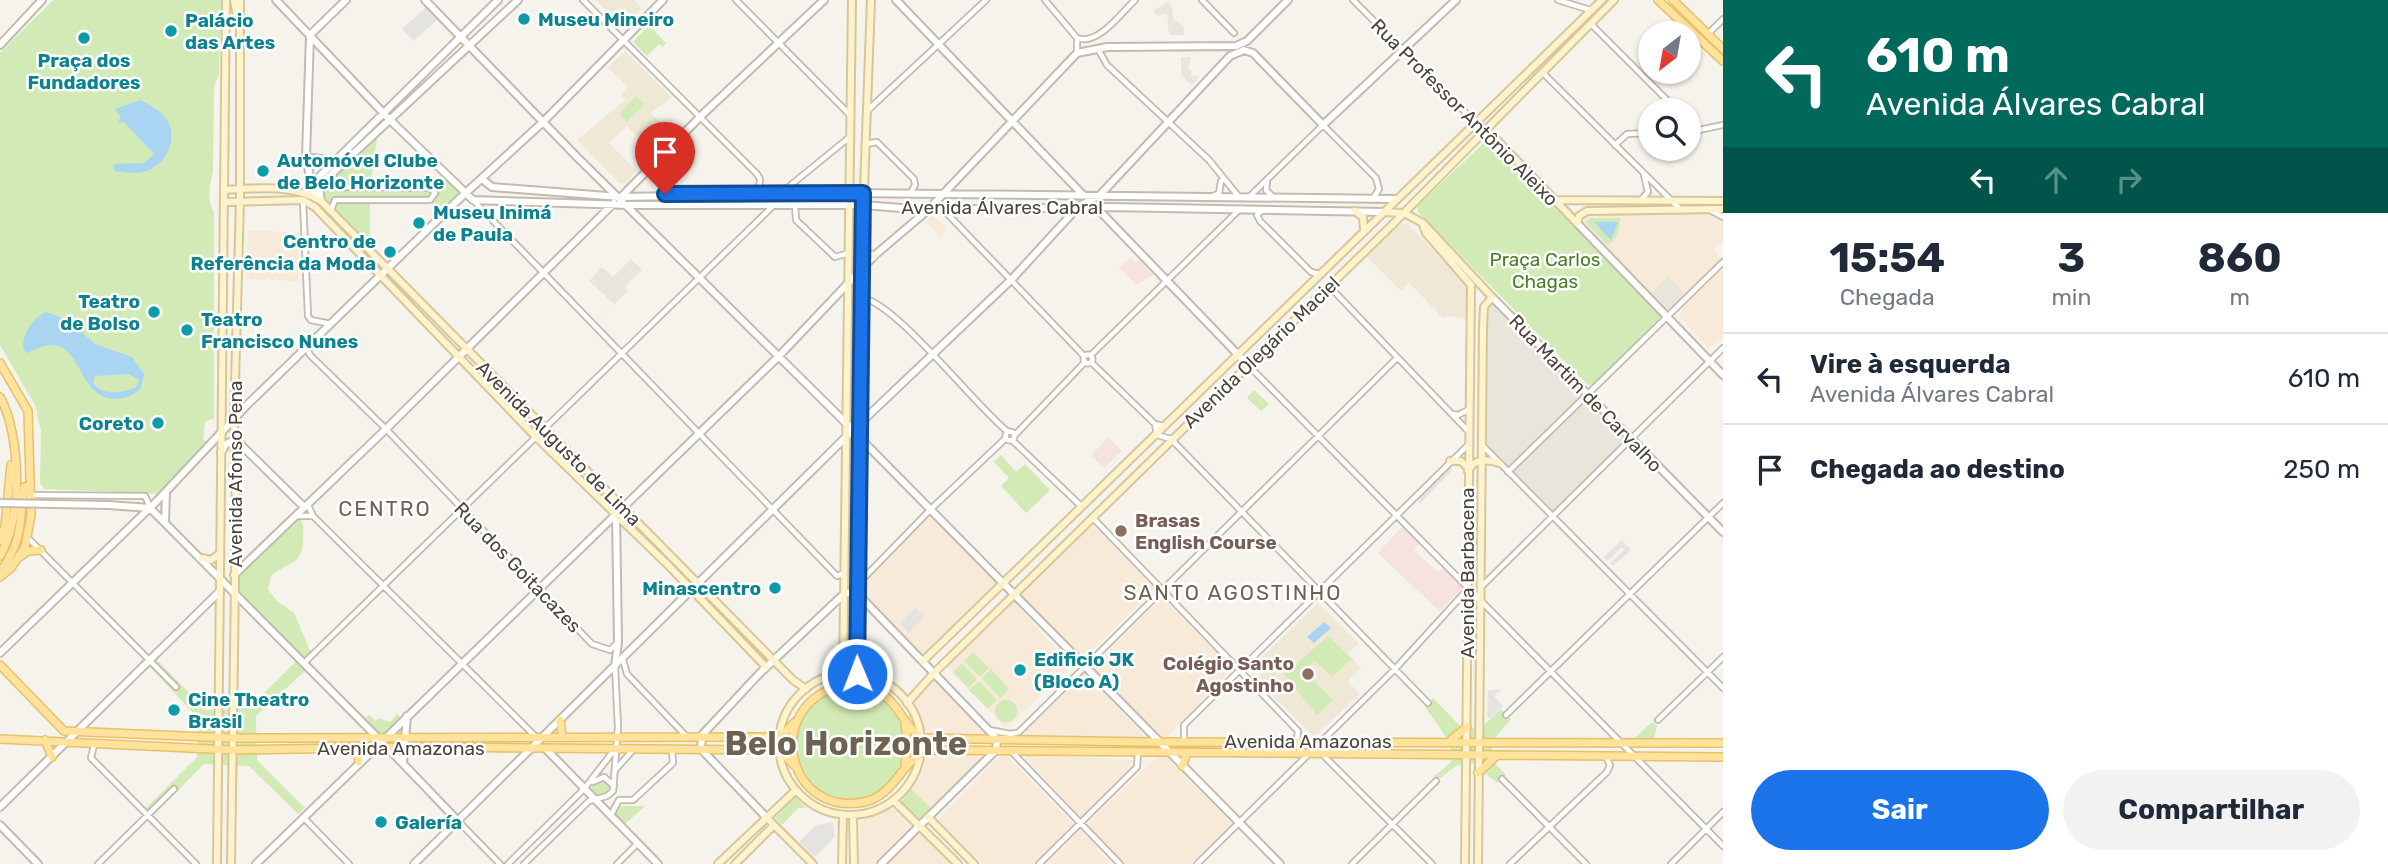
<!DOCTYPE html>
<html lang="pt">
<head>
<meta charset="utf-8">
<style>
	body { margin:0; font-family:Rubik,sans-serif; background:#f2f2f3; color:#1f2937; height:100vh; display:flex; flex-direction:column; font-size:26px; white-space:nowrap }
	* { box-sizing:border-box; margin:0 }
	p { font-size:23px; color:#747a83 }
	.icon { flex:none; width:38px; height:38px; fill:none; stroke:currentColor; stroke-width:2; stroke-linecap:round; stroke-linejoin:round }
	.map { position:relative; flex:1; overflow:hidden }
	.side { display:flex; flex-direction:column; background:#fff; width:665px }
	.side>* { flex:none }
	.guide { background:#00695c; color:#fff; overflow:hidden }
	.needle { width:46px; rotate:211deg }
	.controls { position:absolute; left:1638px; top:21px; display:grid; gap:14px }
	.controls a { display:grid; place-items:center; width:63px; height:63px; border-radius:50%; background:#fff; box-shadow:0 2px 5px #0004; font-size:35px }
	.pin { position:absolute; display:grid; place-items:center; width:60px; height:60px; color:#fff; margin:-72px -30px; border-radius:50% 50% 50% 0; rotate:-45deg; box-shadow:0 0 7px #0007 }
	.pin .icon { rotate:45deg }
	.me { position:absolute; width:77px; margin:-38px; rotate:359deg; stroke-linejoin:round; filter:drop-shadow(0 0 5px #0008) }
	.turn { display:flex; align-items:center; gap:24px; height:147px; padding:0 28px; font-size:32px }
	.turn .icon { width:91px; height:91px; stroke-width:2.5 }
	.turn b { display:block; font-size:49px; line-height:60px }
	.lanes { display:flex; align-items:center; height:66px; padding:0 28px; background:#0003; justify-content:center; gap:35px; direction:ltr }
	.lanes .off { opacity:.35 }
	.eta { display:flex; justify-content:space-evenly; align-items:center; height:119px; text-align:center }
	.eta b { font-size:42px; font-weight:700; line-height:49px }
	.button { display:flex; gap:14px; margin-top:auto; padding:14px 28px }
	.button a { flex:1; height:80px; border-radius:42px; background:#1a73e8; color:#fff; font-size:28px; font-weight:700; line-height:80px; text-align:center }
	.button a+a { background:#f2f2f3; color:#1f2937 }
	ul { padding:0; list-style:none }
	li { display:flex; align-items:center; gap:21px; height:91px; padding:0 28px; border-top:2px solid #e0e1e3 }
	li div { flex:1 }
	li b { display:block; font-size:26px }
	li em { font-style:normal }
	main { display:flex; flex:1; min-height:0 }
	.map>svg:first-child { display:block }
</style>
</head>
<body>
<main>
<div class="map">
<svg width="1723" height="864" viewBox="0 0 1723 864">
	<rect width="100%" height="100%" fill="#f6f3ec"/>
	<path fill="#eae5da" d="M1167,2L1172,7L1173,18L1184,26V35H1169L1167,13L1158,16L1153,11Z
		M1181,57H1191L1188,69L1191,70V76H1199L1192,85L1181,75Z
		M631,259L642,270L625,286L629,290L593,325L614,304L589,281L602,267L613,277Z
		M1668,276L1688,297L1665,311L1649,295Z
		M1492,297L1631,439L1552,516L1481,445L1486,304Z"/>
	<path fill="#f7ead8" d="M1708,209L1723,215V241L1714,250L1723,261L1720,265L1723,268V338L1708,348L1679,316L1688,297L1668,276L1649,295L1577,223L1583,213Z
		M932,216L944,224L946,230L941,238L926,222Z
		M248,230L300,233L298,281L246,279Z
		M930,512L998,582L924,655L863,595L862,585Z
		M1090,522L1155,589L1083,659L1018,594Z
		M1011,598L1071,666L1006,728L945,665Z
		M1162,598L1232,668L1167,737H1158L1092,667Z
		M1084,672L1145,737L1023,736L1020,731Z
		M934,678L982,732V735H927L913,703Z
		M1022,754L1132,760L1131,768L1081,817Z
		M926,755L979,756V761L933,810L911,789L923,771Z
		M1001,755H1006L1073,824L1034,864H982L938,819Z
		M1165,756L1232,824L1189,864H1123L1089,828V822L1157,757Z
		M891,805L913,827L877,864H859L860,821Z
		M920,829L954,864H887Z
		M1081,830L1111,864H1046Z"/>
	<path fill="#efe8d6" d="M595,0H634L642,8L624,28Z
		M625,51L672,97L651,113L674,136L655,154L627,126L609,143L637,171L625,183H619L577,140L625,100L621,95L628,87L608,67Z
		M1407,223L1463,280L1466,289V319L1452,316L1443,318L1409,283L1401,291L1366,256L1399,225Z
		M1318,603L1359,643L1348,654L1361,668L1348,681L1360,694L1314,737L1256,679L1267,669L1259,660Z"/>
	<path fill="#f6e3e0" d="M1131,257L1136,263L1139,260L1153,275L1136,285L1119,268Z
		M1108,437L1122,451L1104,468L1091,456Z
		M1404,525L1422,541L1414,550L1438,572L1443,568L1463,588L1439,611L1378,553Z"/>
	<path fill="#d2eab5" d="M53,0H221L219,74L214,86L213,172C209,185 207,201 214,212V419L205,421L203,440L209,442L160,494L44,489L40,483L41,431L35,405L0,345V53Z
		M649,25L666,43L663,47L659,44L647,56L633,42Z
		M636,96L645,104L627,122L619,114Z
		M378,131L370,187L433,188L449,178L466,193L442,216L429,200L370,199V252L321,201L319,188Z
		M1484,143L1494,144L1661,316L1595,384L1588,385L1418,212L1417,206Z
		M706,196V202L633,204L632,197Z
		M1590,218H1620C1621,229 1617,240 1608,245L1586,223Z
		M1254,390L1269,404L1261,411L1247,398Z
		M1001,455L1016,472L1025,464L1050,490L1026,513L1001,486L1009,478L994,462Z
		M296,517L300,518C305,525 303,532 303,540C303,566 286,562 271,576L268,589L277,601L294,613L312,655L304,663L235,592L234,578Z
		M1328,636L1352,659L1332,677L1315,661L1304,671L1333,700L1317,715L1284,675Z
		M973,652L989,668L980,677L964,661Z
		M155,658L206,710L249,708L297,660L306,670L256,716L257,760L305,808L298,814L249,766L204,764L153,816L145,809L197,757L199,719L148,665Z
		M962,663L977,679L968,688L953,672Z
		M991,669L1009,689L1000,698L982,678Z
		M979,681L997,700L988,709L969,690Z
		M795 744a55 55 0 1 1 110 0a55 55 0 1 1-110 0Z
		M1433,698L1464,730L1485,724L1501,709L1511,719L1492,741V760L1506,775L1497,783L1471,762L1456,766L1436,781L1434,776C1439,772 1447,767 1451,761C1458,749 1432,717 1425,707Z
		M995 711a11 11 0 1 1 22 0a11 11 0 1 1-22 0Z
		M397,714L401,718L407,716L386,737H377L361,720L370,715L376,722L378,718L390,722Z
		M1652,722L1657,726L1654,740H1633Z
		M604,780L611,784L612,790L606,795L598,796L590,788Z
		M911,789L933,810L921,822L901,802Z
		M795,797L806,808H798L782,825L775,818Z
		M622,806H645L625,824L614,813Z"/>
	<path fill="#e5e3e0" d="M427,6L439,18L414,41L402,29Z
		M1450,466L1452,470L1420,504L1417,499Z
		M1622,540L1631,550L1613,566L1610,563L1624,550L1622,547L1608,561L1604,557Z
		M915,608L924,617L909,633L900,624Z
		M1488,690H1501L1494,696L1503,706L1490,718L1487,717Z
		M833,822L835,837L815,857L799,842L815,826Z"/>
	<path fill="#a9d4f2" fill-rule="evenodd" d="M140,100C150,105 160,110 167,120C179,140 165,167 143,172C134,174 124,172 115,171L113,166L115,164L144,163L154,154L125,123L118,122L121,118L115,109Z
		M1594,222H1618L1611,240Z
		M46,312L66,319L95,344L132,357L144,374L141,388C134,395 127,398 117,399C71,400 85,320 28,353L24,351C20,336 33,318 46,312ZM129,374L139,380L136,387C123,393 101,397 93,382L95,376Z
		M1324,622L1331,628L1314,643L1307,637Z"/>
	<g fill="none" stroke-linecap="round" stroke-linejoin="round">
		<defs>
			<path id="minor" d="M583,0L757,174L760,179L759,193
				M736,0L851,116
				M1045,0L1077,38V53
				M1202,0L1234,33
				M1353,0L1474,121
				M1558,0L1590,10
				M1591,24L1677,110
				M1708,34L1723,19
				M1077,38C1098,46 1121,13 1135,0
				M1098,49L1107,65L1209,160L1239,197
				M1543,73L1681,210
				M868,110L986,0
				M1689,122L1698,132
				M1689,132L1723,125
				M866,144L877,142L914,179L915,185L910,194
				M1615,145L1627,134L1650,133
				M1267,181L1266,190L1273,197
				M781,193L851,136
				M1213,196L1219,193L1221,181
				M1249,197L1323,125L1376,178L1379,189L1374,197
				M303,201L308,316L311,320L331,324
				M474,201L837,576L844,573
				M935,201L1084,356
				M1640,201L1648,192L1644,175
				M795,205L796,220L835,257L849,253
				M331,210L335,200H430L435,193L430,188L335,187L333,173
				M1262,211L1257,215L1260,221L1311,272L1319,274
				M1712,211L1723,217
				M1328,285L1468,431
				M861,298C893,299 976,407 1008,432
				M307,348L310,355L386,429L592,644L610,650L616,644
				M1083.5 359a4.5 4.5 0 1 1 9 0a4.5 4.5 0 1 1-9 0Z
				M1091,355L1240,209
				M1091,362L1155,424L1164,426
				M1248,365L1723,846
				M1452,414L1458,415L1468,410
				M1155,424L1157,435L1171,439L1428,703
				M1005.5 436a4.5 4.5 0 1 1 9 0a4.5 4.5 0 1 1-9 0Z
				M1015,435L1085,362
				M1012,440L1082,507
				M1482,445L1723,688
				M1508,472L1723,262
				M30,495L145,496L150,507
				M308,505L313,516L536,737
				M297,516H313
				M1092,517L1298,731L1297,740
				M27,537L176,687
				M857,585L930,510L1006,438
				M1481,587L1723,348
				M623,660L627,674L686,736
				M304,663L773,206
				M1506,715L1723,503
				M1658,720L1723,657
				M989,730L1011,734L1019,732L1397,358
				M1184,740V725L1467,446
				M1322,741V753L1327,759L1432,864
				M94,745L91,758L196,864
				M1010,750L1120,864
				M615,770L633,750
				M1502,779L1586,864
				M593,782L604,777L614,786
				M611,815L619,800H633L673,763L672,750
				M304,818L349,864
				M458,821L500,864
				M98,864L174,789
				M508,864L584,789L615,749
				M524,864L589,801L607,796L613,791L618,727L615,666
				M617,864L638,843
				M1039,864L1137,767L1138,752
				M1197,864L1395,669L1468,589
				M1352,864L1436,781
				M1510,864L1607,772L1610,765L1606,757
				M1671,864L1723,812"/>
			<path id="tertiary" d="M276,0L390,120L473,200L628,205H862L928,210L1108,207L1384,212
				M425,0L577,157L849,426
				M896,0L1083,195
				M0,45L42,0
				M306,157L334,161
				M482,179L492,187L620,197L850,193L1396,199
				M313,192L306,157L310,35L346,0
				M314,196L318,178L498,0
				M622,196L703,114L824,0
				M321,201L319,188L323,182L518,0
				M1094,205L1248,365
				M1577,223L1723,375
				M1492,297L1723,532
				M859,437L1280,864
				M221,453L226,444L235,439L303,506
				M108,505L150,508
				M150,508L377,737
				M165,521L166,492
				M234,575L386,429L614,203
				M0,653L157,501L247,405L457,201L543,122L663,0
				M615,666L618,642L616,514
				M387,747L458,821
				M545,748L658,864
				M403,763L407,716
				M0,807L218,593
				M766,817L701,749L702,735L761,672L845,593H857L997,739L996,750L881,864
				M0,825L38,864
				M256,864L779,356L875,255L928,210L1077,53L1107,47L1236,46L1247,41L1288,0
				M414,864L853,430L1012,279L1078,207L1100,195L1230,56L1244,50L1253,53L1323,125L1456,0"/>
			<path id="secondary" d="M234,0L239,27
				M1474,121L1496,139L1577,223L1579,216L1587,211L1723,209
				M225,190C255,188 294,184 321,201L793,680L806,689
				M1556,200L1723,201
				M225,202L303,200L315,207L534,435L670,567L766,667
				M1355,211L1363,217L1364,230
				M1384,212L1404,213L1423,223L1492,297L1484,307L1483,327L1478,864
				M1423,225L1426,233L1471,285L1465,864
				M862,249L866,254L875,255
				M1450,461H1461L1467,467
				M1468,471C1475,458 1486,459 1499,463
				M202,558L211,560L218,555
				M923,661L1602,0
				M779 744a71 71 0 1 1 142 0a71 71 0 1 1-142 0Z
				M843,674L852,0
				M857,674L861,269L871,0
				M907,703L934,673L1394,223L1614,0
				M893,800L958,864
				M853,815L854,864
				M766,817L813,864
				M928,817L974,864
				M217,864L226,0
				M231,864L236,511L234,419L240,201V0
				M718,864L796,790
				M735,864L774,825
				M842,864L843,815"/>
			<path id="primary" d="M1658,0L1723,61
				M1673,0L1723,49
				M0,363L28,411L31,515L25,547L11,568L0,577
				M0,397C21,435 23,519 0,556
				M0,541L5,526L11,465
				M21,556L28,551L41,550
				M0,572C24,539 19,523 24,487L30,486
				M0,665L64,731L232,738L765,737L783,734L795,722
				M560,720L562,736
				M905,725L908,746L905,764
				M0,739L232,750L408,747L779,750L795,766
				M1452,739L1467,727
				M45,740L52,757
				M1723,743L1147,742L920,738C903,723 897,701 877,691C862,684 845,682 830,689C764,718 791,817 864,802C896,795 900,761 929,750L1723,757
				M350,748L358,753L359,762
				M1182,766L1187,753
				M1478,773L1497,755"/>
		</defs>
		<use href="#minor" stroke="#c2bbae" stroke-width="8"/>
		<use href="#tertiary" stroke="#c2bbae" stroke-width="10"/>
		<use href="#secondary" stroke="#d6c79b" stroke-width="10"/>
		<use href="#primary" stroke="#e6c16a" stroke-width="10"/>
		<use href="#minor" stroke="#fff" stroke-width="4.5"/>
		<use href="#tertiary" stroke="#fff" stroke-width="6"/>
		<use href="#secondary" stroke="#fff3cd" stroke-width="6"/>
		<use href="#primary" stroke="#ffe39c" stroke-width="7"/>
		<defs>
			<path id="tertiary-bridge" d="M0,503L108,505"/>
		</defs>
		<use href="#tertiary-bridge" stroke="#c2bbae" stroke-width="10" stroke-linecap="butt"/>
		<use href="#tertiary-bridge" stroke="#fff" stroke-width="6"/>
	</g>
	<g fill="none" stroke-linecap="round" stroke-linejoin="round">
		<defs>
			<path id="route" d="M665,194L863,193L857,674"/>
		</defs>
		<use href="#route" stroke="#114b97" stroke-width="18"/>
		<use href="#route" stroke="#1a73e8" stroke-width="12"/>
	</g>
	<g fill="#0f9aa8" stroke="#fff" stroke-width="2.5">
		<circle cx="524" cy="19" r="7"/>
		<circle cx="171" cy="31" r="7"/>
		<circle cx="84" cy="38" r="7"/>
		<circle cx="263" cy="171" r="7"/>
		<circle cx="419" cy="223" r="7"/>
		<circle cx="390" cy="252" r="7"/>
		<circle cx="154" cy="312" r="7"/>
		<circle cx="187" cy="330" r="7"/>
		<circle cx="158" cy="423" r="7"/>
		<circle cx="775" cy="588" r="7"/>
		<circle cx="1020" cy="670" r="7"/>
		<circle cx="174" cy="710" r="7"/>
		<circle cx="381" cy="822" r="7"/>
	</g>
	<g fill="#8d6e63" stroke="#fff" stroke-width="2.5">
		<circle cx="1121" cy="531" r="7"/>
		<circle cx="1308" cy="674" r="7"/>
	</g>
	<g text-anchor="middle" stroke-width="5" stroke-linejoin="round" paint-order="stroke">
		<g font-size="19" font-weight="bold" fill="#0d838f" stroke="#fff" text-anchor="start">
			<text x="538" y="26">Museu Mineiro</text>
			<text x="185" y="27">Palácio<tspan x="185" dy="22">das Artes</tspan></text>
			<text x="84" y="67" text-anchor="middle">Praça dos<tspan x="84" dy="22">Fundadores</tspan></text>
			<text x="277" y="167">Automóvel Clube<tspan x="277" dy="22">de Belo Horizonte</tspan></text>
			<text x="433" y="219">Museu Inimá<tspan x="433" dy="22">de Paula</tspan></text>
			<text x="376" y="248" text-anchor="end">Centro de<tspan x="376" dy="22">Referência da Moda</tspan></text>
			<text x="140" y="308" text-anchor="end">Teatro<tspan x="140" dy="22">de Bolso</tspan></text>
			<text x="201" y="326">Teatro<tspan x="201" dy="22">Francisco Nunes</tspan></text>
			<text x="144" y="430" text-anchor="end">Coreto</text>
			<text x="761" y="595" text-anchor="end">Minascentro</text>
			<text x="1034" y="666">Edificio JK<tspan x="1034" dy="22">(Bloco A)</tspan></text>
			<text x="188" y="706">Cine Theatro<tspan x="188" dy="22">Brasil</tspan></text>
			<text x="395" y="829">Galería</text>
		</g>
		<g font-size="19" fill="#4b4439" stroke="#fff">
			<text transform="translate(1465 112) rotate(45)" y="7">Rua Professor Antônio Aleixo</text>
			<text x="1002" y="214">Avenida Álvares Cabral</text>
			<text transform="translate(1261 352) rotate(-44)" y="7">Avenida Olegário Maciel</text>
			<text transform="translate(1586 393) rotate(46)" y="7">Rua Martim de Carvalho</text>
			<text transform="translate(559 443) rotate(45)" y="7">Avenida Augusto de Lima</text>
			<text transform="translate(235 474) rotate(-90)" y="7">Avenida Afonso Pena</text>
			<text transform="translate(518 567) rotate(46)" y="7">Rua dos Goitacazes</text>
			<text transform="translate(1467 573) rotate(-90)" y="7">Avenida Barbacena</text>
			<text x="1308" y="748">Avenida Amazonas</text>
			<text x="401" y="755">Avenida Amazonas</text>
		</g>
		<g font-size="19" fill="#4a7f2a" stroke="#fff">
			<text x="1545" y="266">Praça Carlos<tspan x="1545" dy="22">Chagas</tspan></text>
		</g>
		<g font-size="19" font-weight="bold" fill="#785e54" stroke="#fff" text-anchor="start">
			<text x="1135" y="527">Brasas<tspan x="1135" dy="22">English Course</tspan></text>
			<text x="1294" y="670" text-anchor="end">Colégio Santo<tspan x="1294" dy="22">Agostinho</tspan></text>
		</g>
		<g font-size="21" letter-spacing="2" fill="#6e6250" stroke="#fff">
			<text x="385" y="516">CENTRO</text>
			<text x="1233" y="600">SANTO AGOSTINHO</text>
		</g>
		<g font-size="33" font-weight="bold" fill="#6e6250" stroke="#fff">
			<text x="846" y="755">Belo Horizonte</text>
		</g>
	</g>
</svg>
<div class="controls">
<a><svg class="needle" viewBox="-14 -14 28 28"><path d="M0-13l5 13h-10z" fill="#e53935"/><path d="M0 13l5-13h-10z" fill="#747a83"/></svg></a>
<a><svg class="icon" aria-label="search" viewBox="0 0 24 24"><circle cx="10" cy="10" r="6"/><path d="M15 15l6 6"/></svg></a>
</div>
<div class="pin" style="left:665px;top:194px;background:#d93025"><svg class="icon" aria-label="arrive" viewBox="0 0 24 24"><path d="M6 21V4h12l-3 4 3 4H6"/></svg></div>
<svg class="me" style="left:857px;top:674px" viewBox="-20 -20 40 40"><circle r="17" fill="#1a73e8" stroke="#fff" stroke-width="3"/><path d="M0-11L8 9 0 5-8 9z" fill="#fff"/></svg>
</div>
<section class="side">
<div class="guide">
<div class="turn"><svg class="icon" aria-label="left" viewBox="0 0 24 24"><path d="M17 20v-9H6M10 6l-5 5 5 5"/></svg><div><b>610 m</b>Avenida Álvares Cabral</div></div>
<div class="lanes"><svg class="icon" aria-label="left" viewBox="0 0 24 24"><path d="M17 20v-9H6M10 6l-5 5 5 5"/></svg><svg class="icon off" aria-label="ahead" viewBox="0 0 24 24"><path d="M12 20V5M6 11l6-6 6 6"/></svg><svg class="icon off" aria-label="right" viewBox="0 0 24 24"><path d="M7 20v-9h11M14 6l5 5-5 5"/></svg></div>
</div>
<div class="eta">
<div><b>15:54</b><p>Chegada</p></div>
<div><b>3</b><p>min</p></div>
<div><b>860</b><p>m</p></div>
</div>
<ul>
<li><svg class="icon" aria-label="left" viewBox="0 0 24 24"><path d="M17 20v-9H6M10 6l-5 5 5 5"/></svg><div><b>Vire à esquerda</b><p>Avenida Álvares Cabral</p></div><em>610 m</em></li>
<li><svg class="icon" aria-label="arrive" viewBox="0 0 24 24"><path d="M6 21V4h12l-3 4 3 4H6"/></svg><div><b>Chegada ao destino</b></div><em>250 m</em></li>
</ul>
<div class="button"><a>Sair</a><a>Compartilhar</a></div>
</section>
</main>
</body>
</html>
